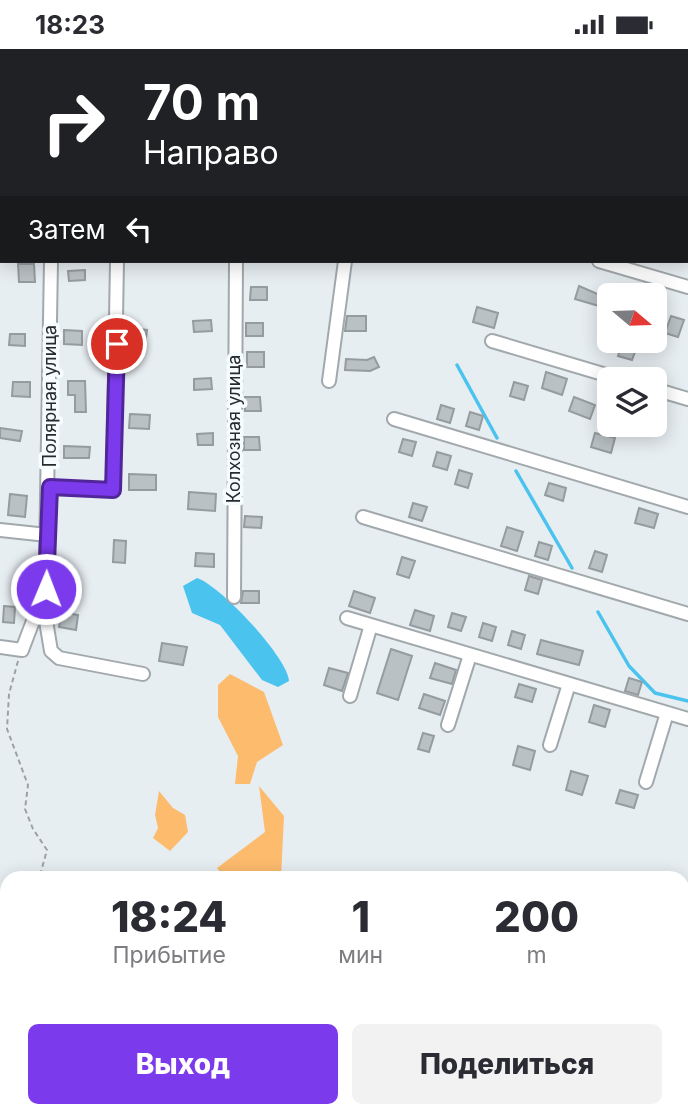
<!DOCTYPE html>
<html lang="ru">
<head>
<meta charset="utf-8">
<style>
	body { margin:0; font-family:Inter,sans-serif; background:#f2f2f3; color:#2b2b33; height:100vh; display:flex; flex-direction:column; font-size:26px; white-space:nowrap }
	* { box-sizing:border-box; margin:0 }
	p { font-size:23px; color:#7c7c81 }
	.icon { flex:none; width:38px; height:38px; fill:none; stroke:currentColor; stroke-width:2; stroke-linecap:round; stroke-linejoin:round }
	.map { position:relative; flex:1; overflow:hidden }
	.drawer { position:absolute; left:0px; top:822px; width:690px; height:247px; display:flex; flex-direction:column; background:#fff; border-radius:21px 21px 0 0; box-shadow:0 4px 18px #0003 }
	.drawer>* { flex:none }
	.banner { position:absolute; left:0px; top:0px; width:690px; height:214px; box-shadow:0 4px 18px #0003; background:#202124; color:#fff; overflow:hidden }
	.needle { width:46px; rotate:109deg }
	.buttons { position:absolute; left:597px; top:234px; display:grid; gap:14px }
	.buttons a { display:grid; place-items:center; width:70px; height:70px; border-radius:10px; background:#fff; box-shadow:0 4px 18px #0003; font-size:35px }
	.pin { position:absolute; display:grid; place-items:center; width:60px; height:60px; color:#fff; margin:-30px; border:4px solid #fff; border-radius:50%; box-shadow:0 2px 7px #0007 }
	.me { position:absolute; width:77px; margin:-38px; rotate:1deg; stroke-linejoin:round; filter:drop-shadow(0 0 5px #0008) }
	.turn { display:flex; align-items:center; gap:24px; height:147px; padding:0 28px; font-size:32px }
	.turn .icon { width:91px; height:91px; stroke-width:2.5 }
	.turn b { display:block; font-size:49px; line-height:60px }
	.then { display:flex; align-items:center; height:66px; padding:0 28px; background:#0003; gap:14px; font-size:26px }
	.eta { display:flex; justify-content:space-evenly; align-items:center; height:119px; text-align:center }
	.eta b { font-size:42px; font-weight:800; line-height:49px }
	.cta { display:flex; gap:14px; margin-top:auto; padding:14px 28px }
	.cta a { flex:1; height:80px; border-radius:10px; background:#7c3aed; color:#fff; font-size:28px; font-weight:800; line-height:80px; text-align:center }
	.cta a+a { background:#f2f2f3; color:#2b2b33 }
	.status { display:flex; justify-content:space-between; align-items:center; height:49px; padding:0 35px; background:#fff; direction:ltr }
	.status svg { height:19px; fill:currentColor }
	.map>svg:first-child { display:block }
</style>
</head>
<body>
<div class="status"><b>18:23</b><svg viewBox="0 0 49 12"><path d="M0 12V9h3v3zM5 12V6h3v6zM10 12V3h3v9zM15 12V0h3v12zM26 1h20v11H26zM47 4h2v5h-2z"/></svg></div>
<div class="map">
<svg width="688" height="1068" viewBox="0 0 688 1068">
	<rect width="100%" height="100%" fill="#e7eef2"/>
	<path fill="#fcbb6d" d="M230,625L264,643L283,696L257,713L250,735H235L238,707L218,668V636Z
		M259,737L284,767L281,829H225L217,819L265,783Z
		M159,742L173,759L185,766L188,783L170,802L153,789L158,779L155,766Z
		M0,947L7,951V995L3,997L7,1004V1062H86L91,1068H0Z
		M363,1062H411L431,1068H360Z"/>
	<path fill="#4bc3ef" d="M197,529C220,536 288,609 289,632L278,638L262,631L220,576L192,564L183,537Z"/>
	<g fill="none" stroke-linecap="round" stroke-linejoin="round">
		<path stroke="#4bc3ef" stroke-width="3.5" d="M457,316L497,389
			M516,422L572,519
			M598,563L629,617L655,644L688,652"/>
	</g>
	<path fill="#b9c1c4" stroke="#959c9f" stroke-width="2" d="M18,215H34L35,233H19Z
		M85,221V231L69,232L68,222Z
		M579,237L609,250V260L575,250Z
		M251,238H267V251H250Z
		M477,258L498,264L494,279L473,273Z
		M347,267H366V282H345Z
		M671,267L684,271L678,288L665,284Z
		M211,271L212,282L194,283L193,272Z
		M246,274H263V287H246Z
		M130,279L147,281L145,297L129,295Z
		M64,281L82,282V296L64,295Z
		M10,285H25V297L9,296Z
		M623,292H639L632,311L618,307Z
		M247,303H264V318H247Z
		M374,308L379,318L370,322L345,321L346,310L367,311Z
		M546,323L567,330L562,346L542,339Z
		M211,329L212,340L194,341V330Z
		M68,332H85L86,363H75V346H68Z
		M13,333H30V348L12,347Z
		M514,333L528,337L524,351L510,347Z
		M245,348H260L261,362H245Z
		M574,348L595,356L590,370L569,362Z
		M441,356L454,360L450,374L437,370Z
		M470,363L483,367L479,381L466,377Z
		M130,365L150,366L149,380L129,379Z
		M0,379L22,382L20,392L0,389Z
		M213,384V396H198L197,385Z
		M595,384L615,389L611,404L591,398Z
		M244,388H259L260,401H244Z
		M403,390L416,393L412,407L399,403Z
		M64,397L90,398L89,409H64Z
		M437,403L451,407L447,421L433,417Z
		M459,421L472,425L468,439L455,435Z
		M129,425L156,426V441H129Z
		M549,434L566,439L563,452L545,446Z
		M189,443L216,445L215,462L188,460Z
		M10,445L27,447L25,468L8,466Z
		M413,454L427,458L422,472L409,468Z
		M639,459L658,465L654,479L635,474Z
		M245,467L262,468L261,479L244,478Z
		M507,478L523,483L517,502L501,497Z
		M114,491L126,492L125,514L113,513Z
		M539,493L552,497L548,511L535,507Z
		M595,502L607,506L602,523L589,519Z
		M196,504L214,505V518L195,517Z
		M402,508L415,512L409,529L397,525Z
		M529,527L542,531L538,545L525,541Z
		M243,542H259V554H241Z
		M354,542L375,549L370,564L349,557Z
		M4,557L15,558L14,574L3,573Z
		M415,561L434,567L430,582L410,576Z
		M62,563L78,566L76,581L59,578Z
		M452,564L466,568L461,582L448,578Z
		M483,574L496,578L492,592L479,588Z
		M512,582L525,586L521,600L508,596Z
		M541,591L583,602L579,616L537,605Z
		M162,594L187,598L183,616L159,612Z
		M391,600L412,607L398,651L377,644Z
		M435,614L456,621L452,635L430,629Z
		M329,619L348,624L342,642L324,636Z
		M629,629L642,633L638,646L625,642Z
		M519,635L536,640L532,653L515,648Z
		M424,645L445,652L440,666L419,659Z
		M594,656L610,661L605,678L589,673Z
		M423,684L434,687L429,703L418,700Z
		M518,697L535,702L530,721L513,716Z
		M571,722L588,727L582,746L566,741Z
		M620,741L638,746L634,759L616,754Z"/>
	<g fill="none" stroke-linecap="round" stroke-linejoin="round">
		<defs>
			<path id="minor" d="M55,2V0
				M239,2V0
				M0,132H2
				M51,212L45,566L51,602L59,609L143,625
				M599,212L688,238
				M492,292L623,331
				M329,332L345,212
				M654,340L688,350
				M394,370L688,458
				M50,438L113,441L117,212
				M363,468L688,565
				M0,481L47,486
				M234,548L236,212
				M347,569L688,670
				M0,598L22,601L33,572L45,566
				M350,647L371,576
				M448,676L470,606
				M550,696L569,635
				M646,733L667,664"/>
		</defs>
		<use href="#minor" stroke="#a2a9ad" stroke-width="16"/>
		<path stroke="#9ca1a4" stroke-width="2" stroke-dasharray="5 3.5" stroke-linecap="butt" d="M18,612L9,645L7,680L28,736L25,760L33,780L47,801L39,830
			M0,902L7,899"/>
		<use href="#minor" stroke="#fff" stroke-width="12"/>
	</g>
	<g fill="none" stroke-linecap="round" stroke-linejoin="round">
		<defs>
			<path id="route" d="M46,540L50,438L113,441L117,295"/>
		</defs>
		<use href="#route" stroke="#51269a" stroke-width="18"/>
		<use href="#route" stroke="#7c3aed" stroke-width="12"/>
	</g>
	<g text-anchor="middle" stroke-width="7" stroke-linejoin="round" paint-order="stroke">
		<g font-size="18" fill="#272a2b" stroke="#f4fcff">
			<text transform="translate(50 347) rotate(-90)" y="6">Полярная улица</text>
			<text transform="translate(234 380) rotate(-90)" y="6">Колхозная улица</text>
		</g>
	</g>
</svg>
<div class="buttons">
<a><svg class="needle" viewBox="-14 -14 28 28"><path d="M0-13l5 13h-10z" fill="#e53935"/><path d="M0 13l5-13h-10z" fill="#7c7c81"/></svg></a>
<a><svg class="icon" aria-label="layers" viewBox="0 0 24 24"><path d="M12 4l9 5-9 5-9-5zM3 14l9 5 9-5"/></svg></a>
</div>
<div class="pin" style="left:117px;top:295px;background:#d93025"><svg class="icon" aria-label="arrive" viewBox="0 0 24 24"><path d="M6 21V4h12l-3 4 3 4H6"/></svg></div>
<svg class="me" style="left:46px;top:540px" viewBox="-20 -20 40 40"><circle r="17" fill="#7c3aed" stroke="#fff" stroke-width="3"/><path d="M0-11L8 9 0 5-8 9z" fill="#fff"/></svg>
<div class="banner">
<div class="turn"><svg class="icon" aria-label="right" viewBox="0 0 24 24"><path d="M7 20v-9h11M14 6l5 5-5 5"/></svg><div><b>70 m</b>Направо</div></div>
<div class="then">Затем<svg class="icon" aria-label="left" viewBox="0 0 24 24"><path d="M17 20v-9H6M10 6l-5 5 5 5"/></svg></div>
</div>
<section class="drawer">
<div class="eta">
<div><b>18:24</b><p>Прибытие</p></div>
<div><b>1</b><p>мин</p></div>
<div><b>200</b><p>m</p></div>
</div>
<div class="cta"><a>Выход</a><a>Поделиться</a></div>
</section>
</div>
</body>
</html>
